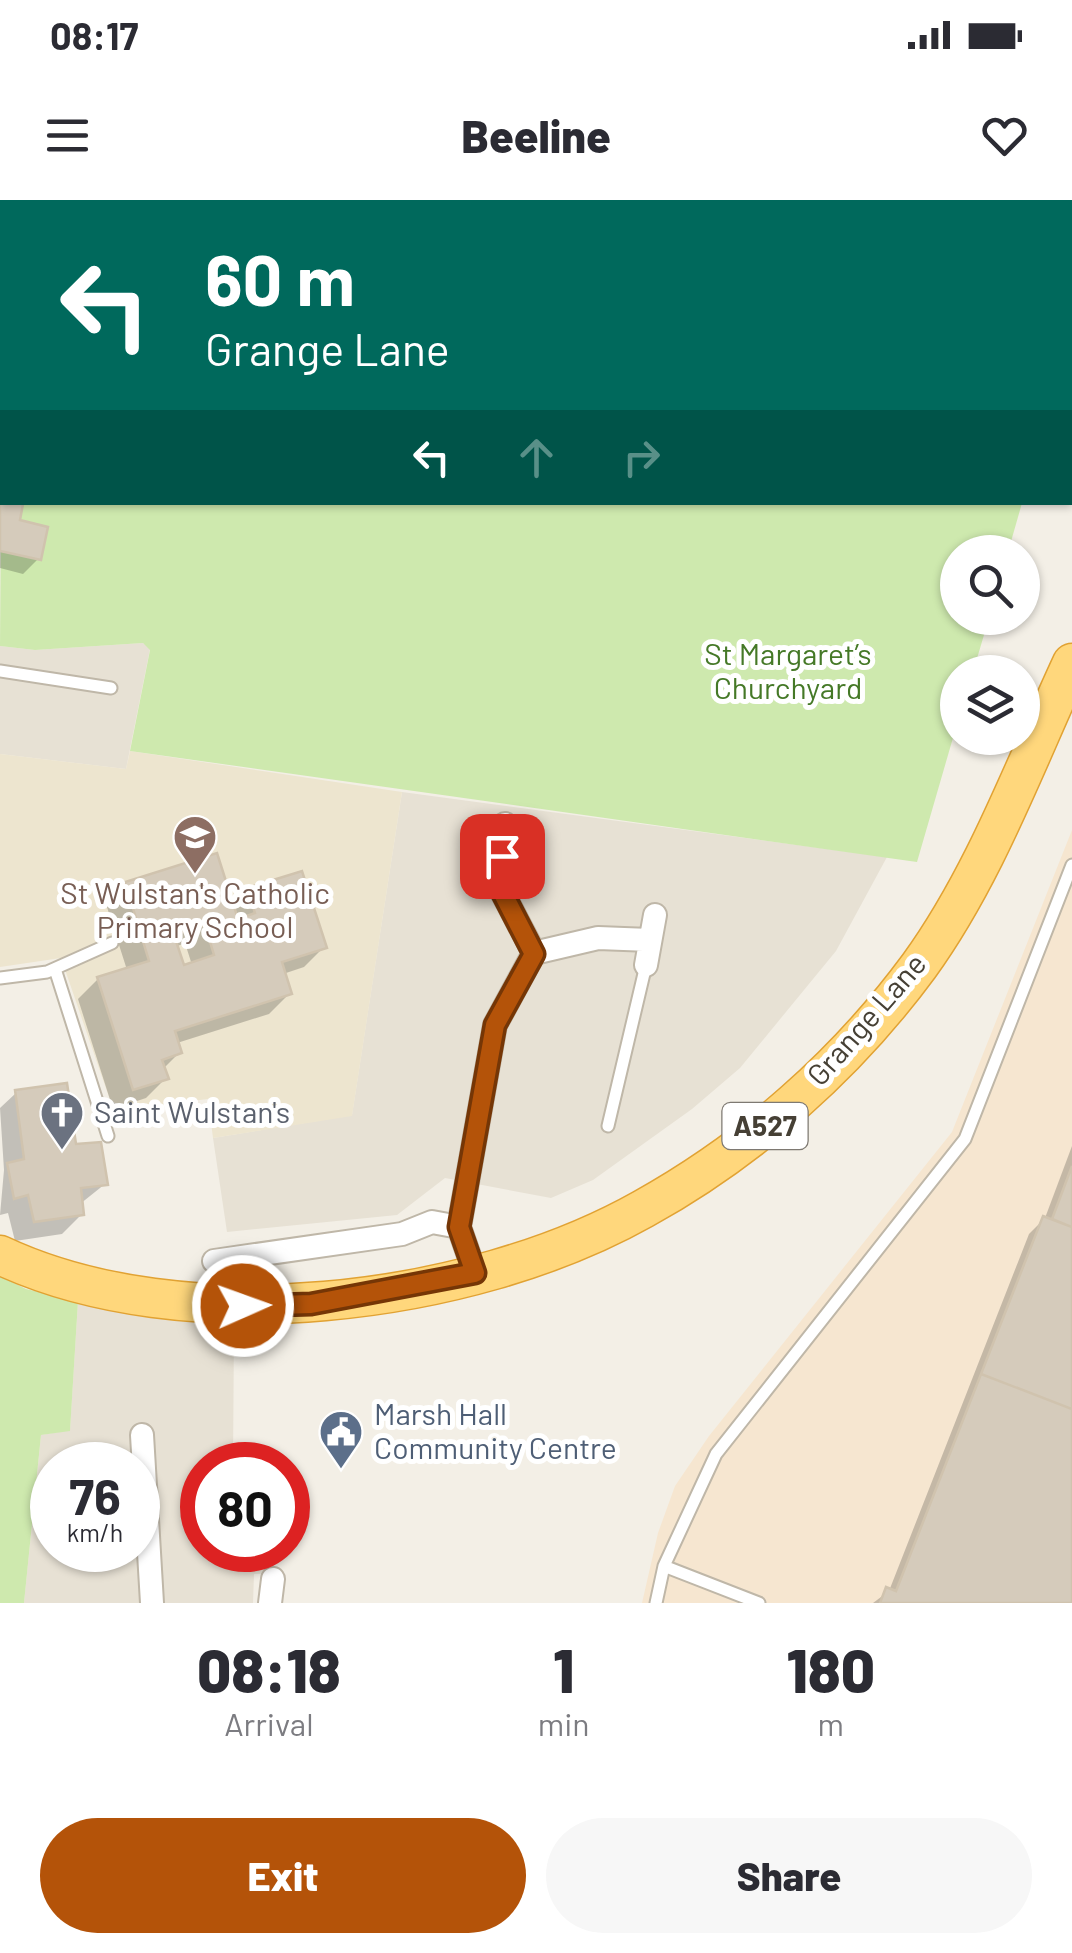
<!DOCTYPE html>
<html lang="en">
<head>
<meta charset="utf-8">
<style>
	body { margin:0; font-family:Barlow,sans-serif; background:#f7f7f7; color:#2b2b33; height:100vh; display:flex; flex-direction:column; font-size:38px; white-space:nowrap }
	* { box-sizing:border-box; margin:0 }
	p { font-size:32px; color:#7c7c81 }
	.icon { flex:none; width:55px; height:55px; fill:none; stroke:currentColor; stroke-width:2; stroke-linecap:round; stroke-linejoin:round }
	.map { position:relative; height:1403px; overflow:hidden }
	.sheet { display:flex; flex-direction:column; background:#fff; flex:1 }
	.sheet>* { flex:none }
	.banner { position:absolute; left:0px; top:0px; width:1072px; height:305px; box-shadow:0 2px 8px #0004; background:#00695c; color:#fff; overflow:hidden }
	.fabs { position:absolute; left:940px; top:335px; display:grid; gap:20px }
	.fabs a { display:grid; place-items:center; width:100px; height:100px; border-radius:50%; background:#fff; box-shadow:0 2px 8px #0004; font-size:50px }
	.speed { position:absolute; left:30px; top:1242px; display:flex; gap:20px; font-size:50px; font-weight:700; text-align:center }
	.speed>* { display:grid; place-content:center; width:130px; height:130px; border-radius:50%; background:#fff; box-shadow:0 2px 8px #0004; line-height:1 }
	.speed small { font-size:25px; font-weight:400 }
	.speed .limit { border:15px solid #d22; background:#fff; color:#111 }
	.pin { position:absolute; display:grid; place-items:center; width:85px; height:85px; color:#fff; margin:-42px; border-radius:20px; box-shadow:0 5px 15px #0006 }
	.me { position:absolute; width:110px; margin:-55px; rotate:88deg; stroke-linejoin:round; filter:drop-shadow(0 0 8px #0008) }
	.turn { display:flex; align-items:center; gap:35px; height:210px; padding:0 40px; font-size:45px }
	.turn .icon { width:130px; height:130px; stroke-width:2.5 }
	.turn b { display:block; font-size:70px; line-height:85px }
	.lanes { display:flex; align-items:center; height:95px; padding:0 40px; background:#0003; justify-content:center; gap:50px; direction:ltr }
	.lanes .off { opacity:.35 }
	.eta { display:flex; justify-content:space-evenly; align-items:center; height:170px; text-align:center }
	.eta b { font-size:60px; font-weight:800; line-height:70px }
	.primary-button { display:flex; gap:20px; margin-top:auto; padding:20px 40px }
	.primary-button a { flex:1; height:115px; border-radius:60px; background:#b45309; color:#fff; font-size:40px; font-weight:800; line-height:115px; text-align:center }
	.primary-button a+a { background:#f7f7f7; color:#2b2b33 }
	.status { display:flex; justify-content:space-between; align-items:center; height:70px; padding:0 50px; background:#fff; direction:ltr }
	.status svg { height:28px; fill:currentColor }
	header { display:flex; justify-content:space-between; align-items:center; height:130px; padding:0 40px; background:#fff; font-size:45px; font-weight:800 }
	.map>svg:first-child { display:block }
</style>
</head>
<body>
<div class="status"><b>08:17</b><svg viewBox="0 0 49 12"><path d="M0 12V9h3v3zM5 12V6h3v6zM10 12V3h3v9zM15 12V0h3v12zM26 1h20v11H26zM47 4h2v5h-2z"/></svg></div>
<header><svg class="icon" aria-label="menu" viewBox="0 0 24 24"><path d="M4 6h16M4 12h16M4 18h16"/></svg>Beeline<svg class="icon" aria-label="heart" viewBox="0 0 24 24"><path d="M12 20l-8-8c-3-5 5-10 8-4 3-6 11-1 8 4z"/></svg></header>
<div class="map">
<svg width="1072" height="1403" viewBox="0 0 1072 1403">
	<rect width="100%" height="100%" fill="#f3efe6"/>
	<path fill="#e7e1d4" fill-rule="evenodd" d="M0,0H886L2,2V111Z
		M143,443L150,449L126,569L0,554V446L35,450Z
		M402,592L887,657L836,751L740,868L692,909L593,980L551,998L445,978L397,1015L227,1032L213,938L352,915Z
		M78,1101L152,1117L234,1126L233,1265H202V1350H266L268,1374H254L253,1403H24L41,1235L70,1230ZM52,1265H138V1350H52Z"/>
	<path fill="#f6e6d0" d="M1072,630V1403H642L658,1333L675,1286L709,1236L952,932Z"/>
	<path fill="#ede5cf" d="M130,551L402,592L352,916L213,938L208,899L126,909L110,900L61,758L0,767V554L126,569Z"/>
	<path fill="#cee9ae" d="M2,169V302L1022,303L1008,352H958V418H989L973,472H958L957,524L917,662L130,551L150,450L143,443L35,450L0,446Z
		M0,1076L26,1089L78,1101L70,1231L41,1235L24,1403H0Z"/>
	<path fill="#0003" fill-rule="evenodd" d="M0,275L2,302L38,359L23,374L0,368Z
		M126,684L231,707L248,691L324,747L304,767L283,774L289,794L269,814L177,843L180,852L163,869L166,878L146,898L113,909L78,799L98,779L127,770L106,704ZM185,743L192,765L182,768L175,747Z
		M16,893L74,946L105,984L80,1004L82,1014L62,1034L15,1041L8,1013L0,1015L4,970L0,908Z
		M1072,946V1403H873L889,1391L1029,1034L1045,1018Z"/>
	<path fill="#d5cbbb" stroke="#d0c3ae" stroke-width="2.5" fill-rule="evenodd" d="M0,273L2,302L23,304L20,320L48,327L41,360L0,351Z
		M217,653L238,719L255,713L247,688L302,671L327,748L282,762L292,794L175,831L182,853L162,860L169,879L133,890L97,777L149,761L125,682ZM205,725L214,755L184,765L174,735Z
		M67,883L76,944L101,942L108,985L81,988L84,1015L34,1022L28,995L14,999L7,963L24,959L15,890Z
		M1072,966V1027L1052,1019Z
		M1043,1016L1072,1027V1209L981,1174Z
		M981,1174L1072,1209V1403H880L886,1387L896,1391Z"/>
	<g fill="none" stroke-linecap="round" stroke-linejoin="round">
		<defs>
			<path id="service" d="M0,471L111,488
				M55,769L108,936
				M0,778L47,772L112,743
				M608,926L646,765
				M664,1366L759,1403
				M656,1403L664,1366L716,1254L965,939L1072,665"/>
			<path id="minor" d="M119,2L148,0
				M996,2L997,0
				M0,8H2
				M0,128H2
				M1070,218L1072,219
				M534,753L598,738L650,740
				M646,765L655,715
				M214,1061L402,1034L432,1022L459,1027
				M475,1073L459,1027L495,825L534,753L500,688L505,624
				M142,1235L152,1403
				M270,1403L273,1379"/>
			<path id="trunk" d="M0,1055C183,1141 469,1107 643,1009C751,949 846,865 919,766C985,675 1025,564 1072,463"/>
		</defs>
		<use href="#service" stroke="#bfb7a8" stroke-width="15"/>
		<use href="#minor" stroke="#bfb7a8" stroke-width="26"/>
		<use href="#trunk" stroke="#e1a233" stroke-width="41"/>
		<use href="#service" stroke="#fff" stroke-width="11"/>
		<use href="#minor" stroke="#fff" stroke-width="22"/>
		<use href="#trunk" stroke="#ffd77c" stroke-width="38"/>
	</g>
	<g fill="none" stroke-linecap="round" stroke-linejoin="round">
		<defs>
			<path id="route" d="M243,1106L311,1104L475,1073L459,1027L495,825L534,754L500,688L502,656"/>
		</defs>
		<use href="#route" stroke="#753606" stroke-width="25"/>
		<use href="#route" stroke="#b45309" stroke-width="18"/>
	</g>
	<defs>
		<symbol id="school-pin" viewBox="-11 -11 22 30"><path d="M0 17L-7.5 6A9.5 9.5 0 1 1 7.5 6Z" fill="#8d6e63" stroke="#fff"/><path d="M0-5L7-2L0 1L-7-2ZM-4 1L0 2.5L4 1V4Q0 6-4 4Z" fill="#fff"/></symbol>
		<symbol id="church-pin" viewBox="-11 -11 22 30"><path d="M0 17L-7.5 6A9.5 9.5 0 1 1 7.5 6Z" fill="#6b7280" stroke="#fff"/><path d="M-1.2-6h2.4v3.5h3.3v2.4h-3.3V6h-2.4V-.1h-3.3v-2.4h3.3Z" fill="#fff"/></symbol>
		<symbol id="civic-pin" viewBox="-11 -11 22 30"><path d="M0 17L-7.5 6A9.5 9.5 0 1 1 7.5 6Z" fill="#5c6f8a" stroke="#fff"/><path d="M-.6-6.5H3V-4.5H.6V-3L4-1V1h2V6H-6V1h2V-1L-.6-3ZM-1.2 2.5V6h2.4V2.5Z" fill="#fff"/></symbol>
	</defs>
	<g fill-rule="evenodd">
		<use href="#school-pin" x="170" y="612" width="50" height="68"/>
		<use href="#church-pin" x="37" y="888" width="50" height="68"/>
		<use href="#civic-pin" x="316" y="1207" width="50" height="68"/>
	</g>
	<g text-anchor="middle" stroke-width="10" stroke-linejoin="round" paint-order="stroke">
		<rect fill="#fff" stroke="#7e7972" stroke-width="2.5" x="722.5" y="903" width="85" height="46" rx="8"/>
		<g font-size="28" font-weight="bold" fill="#464035">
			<text x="765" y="936">A527</text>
		</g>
		<g font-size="30" fill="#457927" stroke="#fff">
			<text x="788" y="465">St Margaret’s<tspan x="788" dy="34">Churchyard</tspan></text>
		</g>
		<g font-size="30" fill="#785e54" stroke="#fff">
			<text x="195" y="704">St Wulstan's Catholic<tspan x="195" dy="34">Primary School</tspan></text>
		</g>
		<g font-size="30" fill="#464035" stroke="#fff">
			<text transform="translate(867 820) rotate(-49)" y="10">Grange Lane</text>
		</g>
		<g font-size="30" fill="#5b616d" stroke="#fff" text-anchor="start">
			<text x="94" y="923">Saint Wulstan's</text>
		</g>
		<g font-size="30" fill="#4e5e75" stroke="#fff" text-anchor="start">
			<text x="374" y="1225">Marsh Hall<tspan x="374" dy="34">Community Centre</tspan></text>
		</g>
	</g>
</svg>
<div class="fabs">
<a><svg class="icon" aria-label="search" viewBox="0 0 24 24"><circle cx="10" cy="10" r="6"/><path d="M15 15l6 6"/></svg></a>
<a><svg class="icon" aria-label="layers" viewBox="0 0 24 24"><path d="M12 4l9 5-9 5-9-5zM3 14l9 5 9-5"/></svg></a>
</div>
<div class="speed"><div>76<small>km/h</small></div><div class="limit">80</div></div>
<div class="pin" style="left:502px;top:656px;background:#d93025"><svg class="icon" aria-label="arrive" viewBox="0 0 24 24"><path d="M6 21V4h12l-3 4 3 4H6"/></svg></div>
<svg class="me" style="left:243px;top:1106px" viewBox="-20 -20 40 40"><circle r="17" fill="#b45309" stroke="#fff" stroke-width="3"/><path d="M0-11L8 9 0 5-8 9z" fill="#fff"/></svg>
<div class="banner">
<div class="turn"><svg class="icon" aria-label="left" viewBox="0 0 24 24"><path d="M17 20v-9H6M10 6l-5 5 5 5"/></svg><div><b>60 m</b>Grange Lane</div></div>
<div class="lanes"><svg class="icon" aria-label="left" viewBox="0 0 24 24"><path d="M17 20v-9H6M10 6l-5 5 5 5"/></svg><svg class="icon off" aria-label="ahead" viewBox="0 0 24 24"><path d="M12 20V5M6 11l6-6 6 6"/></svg><svg class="icon off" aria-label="right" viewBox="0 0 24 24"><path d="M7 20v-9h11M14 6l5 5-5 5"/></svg></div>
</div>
</div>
<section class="sheet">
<div class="eta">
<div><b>08:18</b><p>Arrival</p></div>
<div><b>1</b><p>min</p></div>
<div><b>180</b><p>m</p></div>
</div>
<div class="primary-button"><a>Exit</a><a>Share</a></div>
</section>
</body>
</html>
